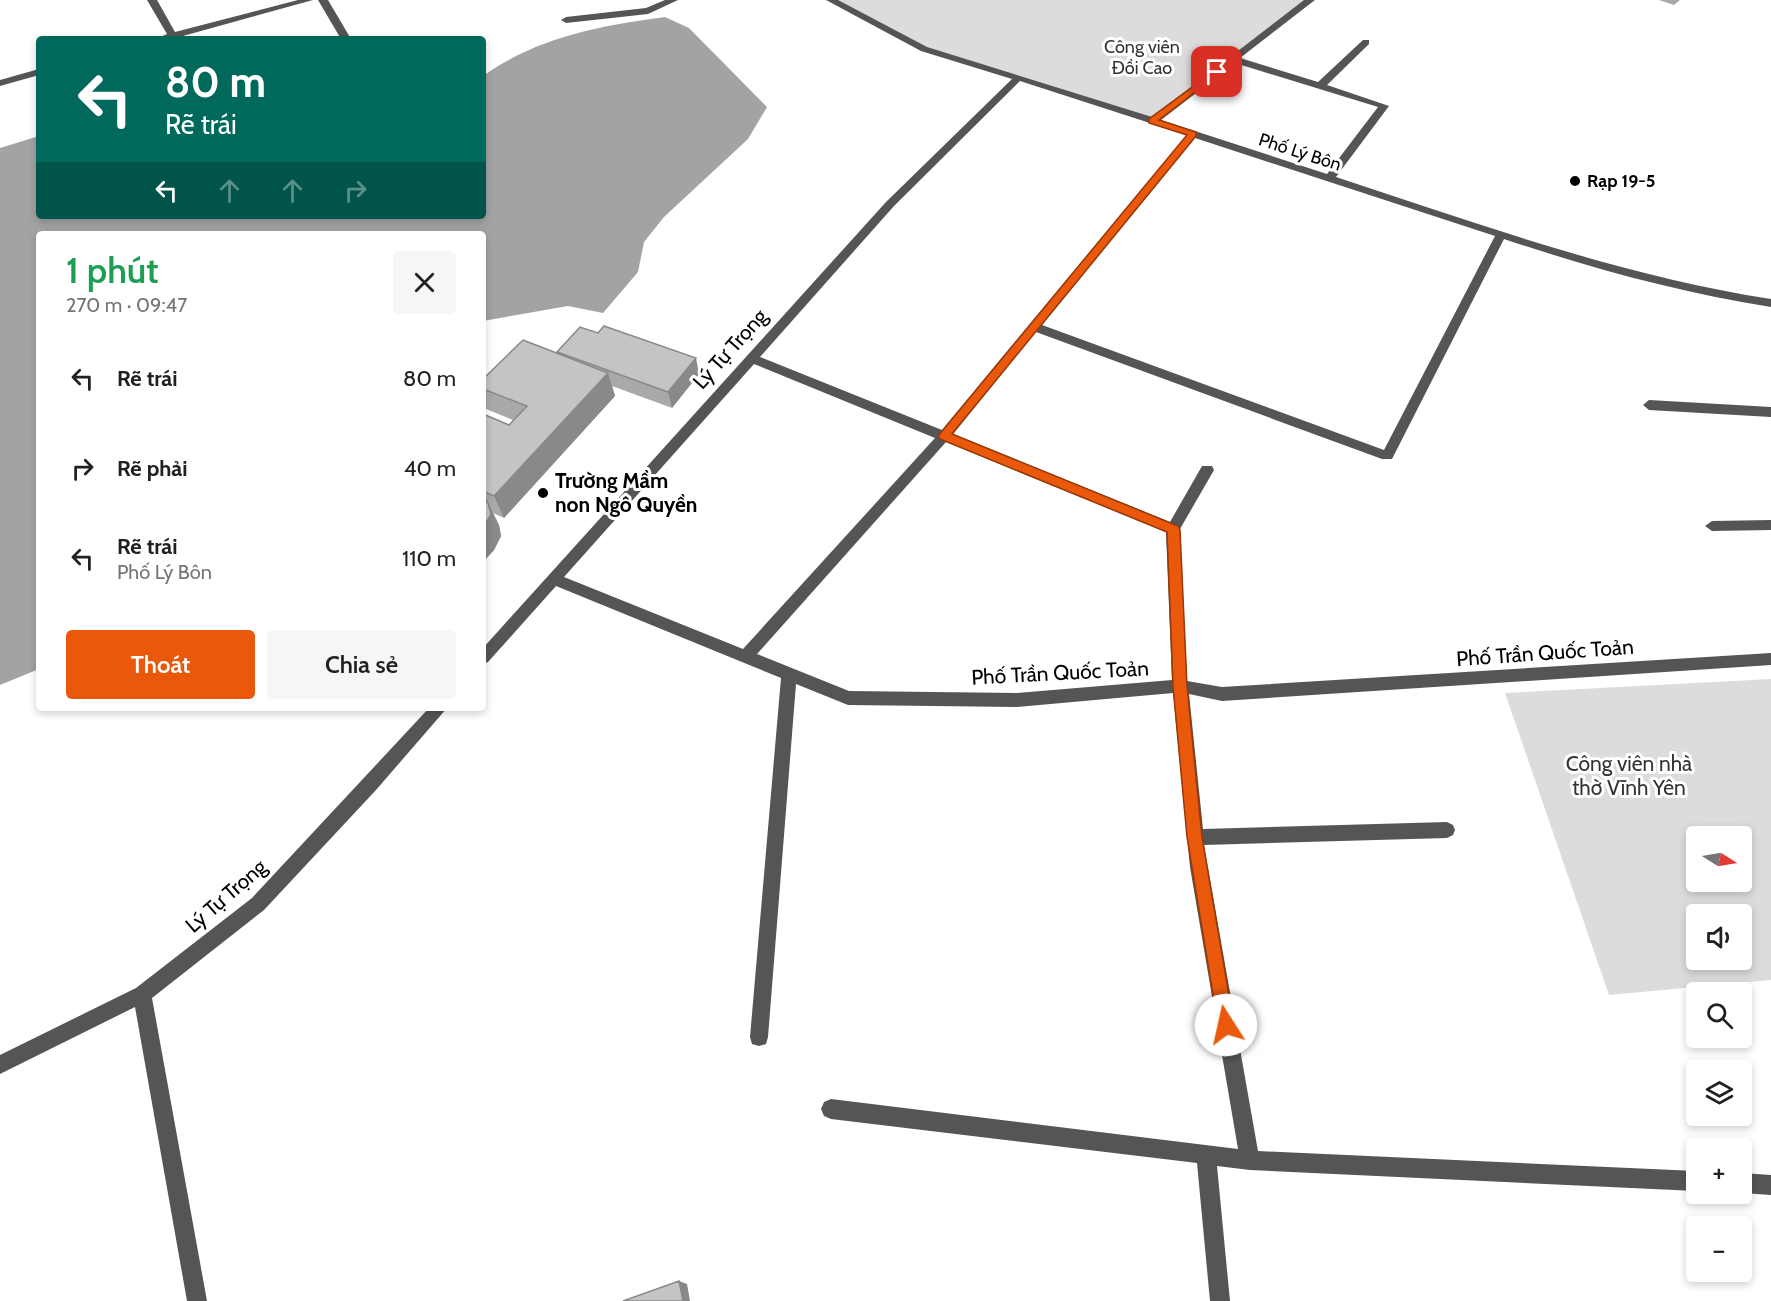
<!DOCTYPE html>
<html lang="vi">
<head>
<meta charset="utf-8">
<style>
	body { margin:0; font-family:Cabin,sans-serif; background:#f6f6f6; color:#202124; height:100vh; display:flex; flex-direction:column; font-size:22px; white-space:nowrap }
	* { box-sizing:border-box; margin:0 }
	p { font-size:20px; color:#757577 }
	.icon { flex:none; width:33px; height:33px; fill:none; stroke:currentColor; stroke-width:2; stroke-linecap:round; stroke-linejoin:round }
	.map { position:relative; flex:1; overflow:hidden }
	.sheet { position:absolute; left:36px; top:231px; width:450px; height:480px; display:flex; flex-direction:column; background:#fff; border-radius:6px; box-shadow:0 3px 9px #0003 }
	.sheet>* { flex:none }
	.hud { position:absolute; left:36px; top:36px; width:450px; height:183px; border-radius:6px; box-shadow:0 3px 9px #0003; background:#00695c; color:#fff; overflow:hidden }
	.needle { width:39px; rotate:101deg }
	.buttons { position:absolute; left:1686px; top:826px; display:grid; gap:12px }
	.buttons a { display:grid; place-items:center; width:66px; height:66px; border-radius:6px; background:#fff; box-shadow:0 3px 9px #0003; font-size:30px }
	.pin { position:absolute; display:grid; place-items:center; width:51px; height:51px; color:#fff; margin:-26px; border-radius:12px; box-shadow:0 3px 9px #0006 }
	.me { position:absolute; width:66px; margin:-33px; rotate:350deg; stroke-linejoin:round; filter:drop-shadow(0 0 4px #0008) }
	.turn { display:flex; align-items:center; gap:21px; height:126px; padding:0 30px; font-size:27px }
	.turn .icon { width:78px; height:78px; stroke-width:2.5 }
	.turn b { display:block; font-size:42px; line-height:51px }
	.lanes { display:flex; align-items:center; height:57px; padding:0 30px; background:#0003; justify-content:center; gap:30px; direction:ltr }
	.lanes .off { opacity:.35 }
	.round { display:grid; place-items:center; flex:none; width:63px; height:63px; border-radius:6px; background:#f6f6f6 }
	.overview { display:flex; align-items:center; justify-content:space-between; height:102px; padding:0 30px }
	h1 { font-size:36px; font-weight:600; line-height:45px; color:#1e9e55 }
	.action { display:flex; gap:12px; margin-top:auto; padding:12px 30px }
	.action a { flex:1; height:69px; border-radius:6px; background:#ea580c; color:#fff; font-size:24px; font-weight:600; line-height:69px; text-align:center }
	.action a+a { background:#f6f6f6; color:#202124 }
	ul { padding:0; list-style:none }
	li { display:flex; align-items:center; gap:18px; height:90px; padding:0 30px }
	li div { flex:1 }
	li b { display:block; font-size:22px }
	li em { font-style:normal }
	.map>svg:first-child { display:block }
</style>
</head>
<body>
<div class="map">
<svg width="1771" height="1301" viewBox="0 0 1771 1301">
	<rect width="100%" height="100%" fill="#fff"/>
	<path fill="#dcdcdc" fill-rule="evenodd" d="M833,0H1309L1153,121L924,49Z
		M1771,679V980L1609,995L1505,693ZM1696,837H1742V882H1696ZM1696,915H1742V960H1696Z"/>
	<path fill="#a3a3a3" d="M665,17L689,28L767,107L748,139L664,217L644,242L638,272L603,313L568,306L483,321V234H39V669L0,685V148L39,136V216H483V76C538,37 599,26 665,17Z"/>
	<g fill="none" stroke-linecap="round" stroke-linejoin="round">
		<path fill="#555" fill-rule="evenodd" d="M147,0H157L175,32L298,0H313L172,39H156L167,34Z
			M318,0H328L351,39H341Z
			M665,0H678L648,14L566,23L561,20L566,17L646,8Z
			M826,0H838L927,47L1152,117L1304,0H1315L1240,58L1318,82L1363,40H1369V44L1327,85L1389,106L1336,177C1479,224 1622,276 1771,299V307C1681,293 1591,268 1504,239L1392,459H1382L1036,332L953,434L1170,522L1202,466H1212L1214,470L1180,529L1187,681L1222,687L1771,653V665L1222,701L1189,694L1203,829L1447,822L1453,825L1455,830L1453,835L1447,838L1204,845L1258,1151L1696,1171V1191L1250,1170L1217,1166L1230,1301H1210L1197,1163L831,1119L824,1116L821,1109L824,1102L831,1099L1238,1149L1190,867L1173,693L1017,707L848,705L796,684L768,1037L766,1044L759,1046L752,1044L750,1037L781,678L556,586L488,662L483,664V648L886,202L1012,79L921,51ZM1235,63L1378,107L1327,174L1161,120ZM1020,81L1187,135L942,430L760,357L894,206ZM1195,138L1495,236L1384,450L1042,325ZM754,364L935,438L743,649L564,577ZM946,442L1166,532L1172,680L1017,693L849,691L757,654Z
			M39,69V75L0,86V80Z
			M1649,400L1771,407V417L1649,410L1643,405Z
			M1771,520V530L1712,531L1705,526L1712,521Z
			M429,708H447L376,790L264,910L152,998L207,1301H187L135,1007L0,1074V1055L136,988L252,898Z
			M1742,1173L1771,1175V1195L1742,1193Z"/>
	</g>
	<path fill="#a9a9a9" d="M1659,0H1680L1674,5Z
		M598,333L699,374L672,408L612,386L615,396L504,518L493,513L499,525L501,536L494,550L483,562V414L509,425L513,420L486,409L483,402V379L557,353V352Z"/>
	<path fill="#898989" d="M696,358L699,374L672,408L668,392Z
		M608,373L615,396L504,518L494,496Z
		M488,503L499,525L501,536L494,550L483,562V528Z
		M679,1281L687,1284L690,1301H683Z"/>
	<path fill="#c4c4c4" stroke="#898989" stroke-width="1.5" d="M604,326L696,358L668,392L557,352L580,327L598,333Z
		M523,340L608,373L494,496L483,491V414L509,425L527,406L483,389V379Z
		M483,497L488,503L491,514L483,528Z
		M679,1281L683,1301H623Z"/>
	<path fill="#ea580c" stroke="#983908" stroke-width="1.5" d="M1217,69L1221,72L1220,73L1159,120L1196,132V136L952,434L1178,526L1180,530L1187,686L1202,837L1234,1025L1232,1031L1226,1033L1220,1031L1218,1025L1187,837L1173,686L1167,532L940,439L938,436L1187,135L1149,123V119Z"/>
	<g fill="#000" stroke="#fff" stroke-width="2">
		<circle cx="1575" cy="181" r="6"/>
		<circle cx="543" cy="493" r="6"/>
	</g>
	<g text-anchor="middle" stroke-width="6" stroke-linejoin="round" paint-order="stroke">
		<g font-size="18" fill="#333" stroke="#fff">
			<text x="1142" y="53">Công viên<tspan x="1142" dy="21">Đồi Cao</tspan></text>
		</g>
		<g font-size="18" fill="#000" stroke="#fff">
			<text transform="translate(1300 152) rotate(18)" y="6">Phố Lý Bôn</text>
		</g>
		<g font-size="18" font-weight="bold" fill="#000" stroke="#fff" text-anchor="start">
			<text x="1587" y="187">Rạp 19-5</text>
		</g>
		<g font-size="21" fill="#000" stroke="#fff">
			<text transform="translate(730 349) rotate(-48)" y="7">Lý Tự Trọng</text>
			<text transform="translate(1545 653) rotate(-4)" y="7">Phố Trần Quốc Toản</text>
			<text transform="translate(1060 673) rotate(-3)" y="7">Phố Trần Quốc Toản</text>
			<text transform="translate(226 896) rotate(-41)" y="7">Lý Tự Trọng</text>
		</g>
		<g font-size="21" font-weight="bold" fill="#000" stroke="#fff" text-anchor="start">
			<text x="555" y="488">Trường Mầm<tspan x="555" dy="24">non Ngô Quyền</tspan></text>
		</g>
		<g font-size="21" fill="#333" stroke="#fff">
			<text x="1629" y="771">Công viên nhà<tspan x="1629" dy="24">thờ Vĩnh Yên</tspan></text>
		</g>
	</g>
</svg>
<div class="buttons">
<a><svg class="needle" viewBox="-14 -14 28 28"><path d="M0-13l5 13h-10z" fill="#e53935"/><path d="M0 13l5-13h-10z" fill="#757577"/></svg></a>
<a><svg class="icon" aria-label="sound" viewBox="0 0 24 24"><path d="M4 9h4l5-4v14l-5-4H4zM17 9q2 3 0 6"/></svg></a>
<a><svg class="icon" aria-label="search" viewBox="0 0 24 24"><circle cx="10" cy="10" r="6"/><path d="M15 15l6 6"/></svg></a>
<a><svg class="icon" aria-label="layers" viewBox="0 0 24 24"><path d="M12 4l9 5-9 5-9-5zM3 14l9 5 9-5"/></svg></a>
<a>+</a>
<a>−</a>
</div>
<div class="pin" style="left:1217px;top:72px;background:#d93025"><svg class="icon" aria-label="arrive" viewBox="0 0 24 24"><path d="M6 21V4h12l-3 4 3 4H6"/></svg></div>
<svg class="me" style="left:1226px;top:1025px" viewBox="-20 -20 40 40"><circle r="19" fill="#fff"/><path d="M0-13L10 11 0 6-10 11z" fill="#ea580c"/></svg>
<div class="hud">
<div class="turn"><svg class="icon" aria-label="left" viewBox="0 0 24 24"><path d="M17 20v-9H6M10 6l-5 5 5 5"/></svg><div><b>80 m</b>Rẽ trái</div></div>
<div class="lanes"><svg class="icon" aria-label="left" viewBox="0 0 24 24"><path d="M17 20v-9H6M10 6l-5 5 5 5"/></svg><svg class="icon off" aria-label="ahead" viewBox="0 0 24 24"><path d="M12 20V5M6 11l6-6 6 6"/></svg><svg class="icon off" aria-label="ahead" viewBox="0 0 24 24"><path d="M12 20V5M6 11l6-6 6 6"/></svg><svg class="icon off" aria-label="right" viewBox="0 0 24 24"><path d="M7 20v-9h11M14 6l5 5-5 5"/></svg></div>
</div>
<section class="sheet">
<div class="overview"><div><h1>1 phút</h1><p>270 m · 09:47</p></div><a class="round"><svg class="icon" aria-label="close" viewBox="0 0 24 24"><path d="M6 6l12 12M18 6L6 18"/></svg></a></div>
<ul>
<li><svg class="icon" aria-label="left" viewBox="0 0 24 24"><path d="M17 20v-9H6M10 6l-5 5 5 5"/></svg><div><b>Rẽ trái</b></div><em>80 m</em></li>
<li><svg class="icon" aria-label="right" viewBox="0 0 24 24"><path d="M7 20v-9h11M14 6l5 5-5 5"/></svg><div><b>Rẽ phải</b></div><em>40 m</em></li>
<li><svg class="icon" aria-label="left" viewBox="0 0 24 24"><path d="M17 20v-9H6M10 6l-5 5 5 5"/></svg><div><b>Rẽ trái</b><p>Phố Lý Bôn</p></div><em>110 m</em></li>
</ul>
<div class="action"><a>Thoát</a><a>Chia sẻ</a></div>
</section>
</div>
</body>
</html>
